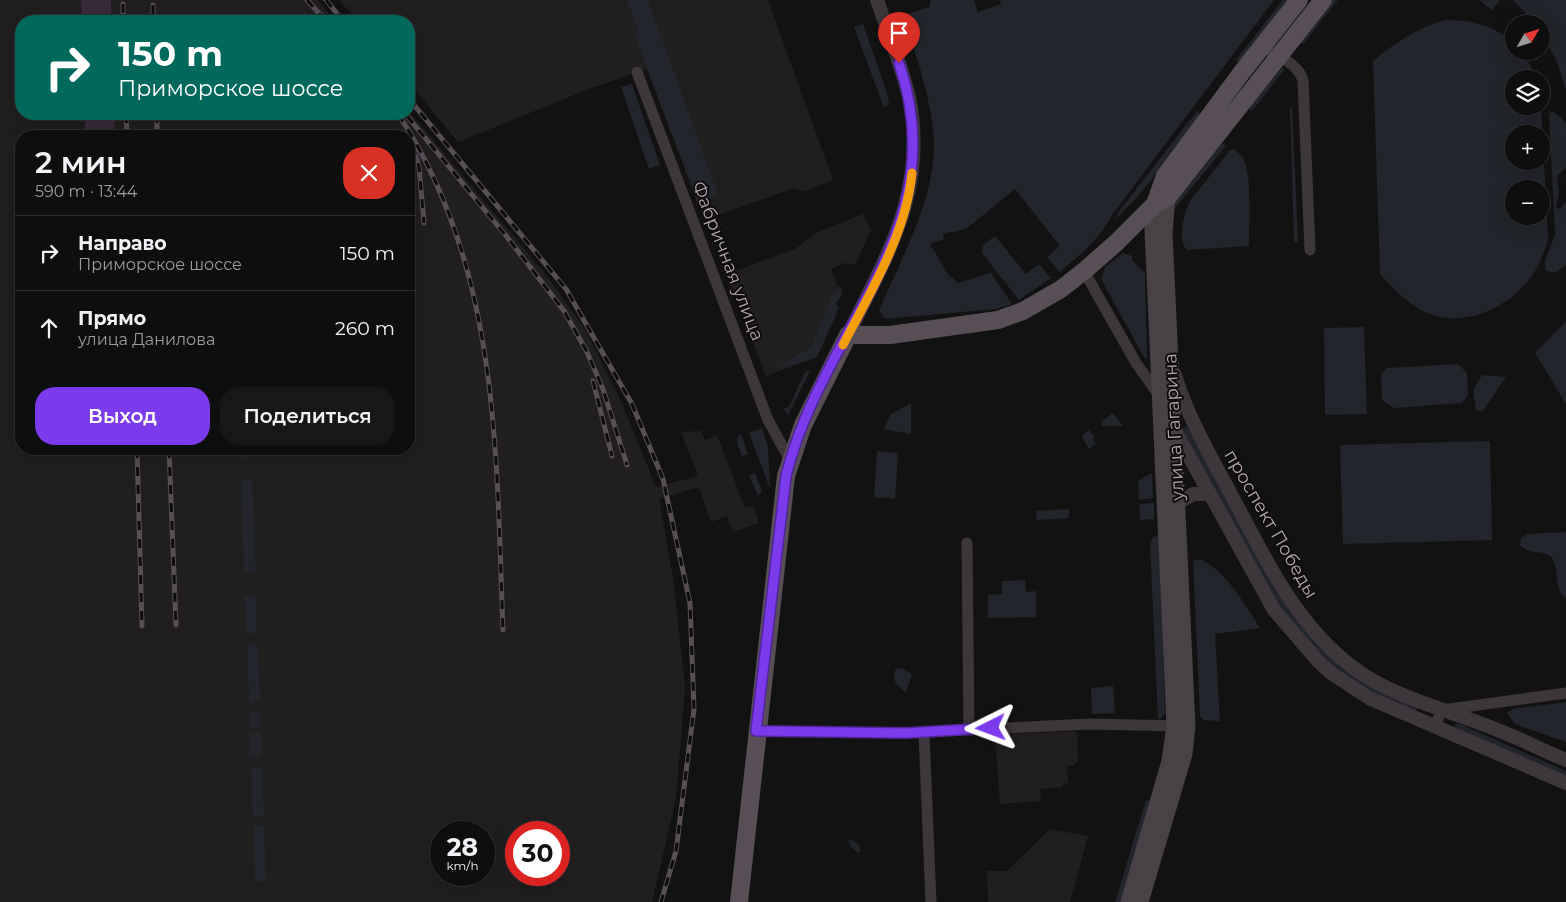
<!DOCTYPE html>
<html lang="ru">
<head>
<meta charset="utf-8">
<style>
	body { margin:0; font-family:Montserrat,sans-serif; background:#171717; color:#f1f3f6; height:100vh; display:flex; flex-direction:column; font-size:19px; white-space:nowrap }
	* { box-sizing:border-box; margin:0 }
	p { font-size:16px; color:#9b9c9e }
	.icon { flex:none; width:28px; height:28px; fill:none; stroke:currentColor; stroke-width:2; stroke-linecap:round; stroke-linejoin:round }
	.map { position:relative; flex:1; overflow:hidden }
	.side { position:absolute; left:15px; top:130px; width:400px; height:325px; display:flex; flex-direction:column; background:#0e0e0e; border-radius:20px; box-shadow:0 5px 20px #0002,0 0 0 1px #2e2e2e }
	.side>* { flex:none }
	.banner { position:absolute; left:15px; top:15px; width:400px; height:105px; border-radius:20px; box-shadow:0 5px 20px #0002,0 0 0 1px #2e2e2e; background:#00695c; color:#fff; overflow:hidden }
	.needle { width:32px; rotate:51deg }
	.tools { position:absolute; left:1505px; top:15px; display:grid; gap:10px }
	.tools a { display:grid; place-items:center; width:45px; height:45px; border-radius:50%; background:#0e0e0e; box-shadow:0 5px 20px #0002,0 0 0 1px #2e2e2e; font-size:25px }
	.speed { position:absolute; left:430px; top:821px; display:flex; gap:10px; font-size:25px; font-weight:700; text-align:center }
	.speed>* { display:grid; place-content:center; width:65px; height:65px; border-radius:50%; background:#0e0e0e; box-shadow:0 5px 20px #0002,0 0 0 1px #2e2e2e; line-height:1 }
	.speed small { font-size:12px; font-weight:400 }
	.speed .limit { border:8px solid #d22; background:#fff; color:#111 }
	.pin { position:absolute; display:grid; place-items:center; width:42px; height:42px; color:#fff; margin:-51px -21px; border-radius:50% 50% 50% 0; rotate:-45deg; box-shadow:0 0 5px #0007 }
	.pin .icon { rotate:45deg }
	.me { position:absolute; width:55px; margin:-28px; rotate:267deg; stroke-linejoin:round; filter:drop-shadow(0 0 4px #0008) }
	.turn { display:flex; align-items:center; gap:18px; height:105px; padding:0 20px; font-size:22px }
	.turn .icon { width:65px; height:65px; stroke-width:2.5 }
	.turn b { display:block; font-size:35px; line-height:42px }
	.round { display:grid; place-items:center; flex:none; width:52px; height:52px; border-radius:20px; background:#171717 }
	.summary { display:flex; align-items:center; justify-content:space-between; height:85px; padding:0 20px }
	h1 { font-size:30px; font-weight:600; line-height:38px }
	.button { display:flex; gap:10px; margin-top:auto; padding:10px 20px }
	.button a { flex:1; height:58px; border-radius:20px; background:#7c3aed; color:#fff; font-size:20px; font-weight:600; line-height:58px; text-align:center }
	.button a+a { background:#171717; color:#f1f3f6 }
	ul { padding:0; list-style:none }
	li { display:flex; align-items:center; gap:15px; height:75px; padding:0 20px; border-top:1px solid #2e2e2e }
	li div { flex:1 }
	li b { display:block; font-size:19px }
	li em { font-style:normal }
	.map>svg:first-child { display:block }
</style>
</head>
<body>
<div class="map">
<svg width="1566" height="902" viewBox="0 0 1566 902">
	<rect width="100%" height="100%" fill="#131212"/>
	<path fill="#201e1f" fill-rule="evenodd" d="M0,0H81L82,21H21V114H85V136H21V449H409V136H115L114,114H409V111L547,276L586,331L620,399L656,487L698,476L681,432L701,431L705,440L717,435L745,508L753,506L759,523L733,532L727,516L711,522L699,487L659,499L674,584L685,688L676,799L652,902H0ZM441,832H484V875H441ZM516,832H559V875H516Z
		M111,0H318L334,21H112Z
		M339,0H768L833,180L803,192L794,188L704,220L647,69L589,89L458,142L409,83V21H357Z
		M863,214L871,230L855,265L845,263L831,269L838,287L840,286L842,289L841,296L836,304L839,308L817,357L766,376L727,274L795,249L814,234Z
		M1074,731L1077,734L1078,761L1074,765L1067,766L1068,783H1063V787L1040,789L1041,801L1000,804L995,735Z
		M1050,829L1088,836L1070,902H988L987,871H1007Z"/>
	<path fill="#22252b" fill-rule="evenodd" d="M627,0H648L718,194L698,202L635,37L639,33Z
		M932,0H974L978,12L1001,4L1000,0H1274L1112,215C1101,237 1078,258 1059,272L1047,257L1060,246L1015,189L966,229L943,234L944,239L930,244L948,274L958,283L991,273L1012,304L996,309L885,319L879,311L881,305C903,257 936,195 934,140C933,121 928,98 923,80C918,56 907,38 910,13L930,7V1Z
		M1283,0H1290L1240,62L1235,61Z
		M1330,0H1338L1303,44L1296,42Z
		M1479,0H1500L1492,10Z
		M1513,0H1566V90L1557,62L1541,31V24H1536Z
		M1445,20C1472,20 1492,25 1514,42V51L1524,53L1537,79H1514V106H1541L1548,239C1545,250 1541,261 1535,271C1513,307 1463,331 1423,311C1406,302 1393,288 1380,274L1373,61C1396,42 1417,28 1445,20ZM1514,134H1541V161H1514ZM1514,189H1541V216H1514Z
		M863,24L887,93L889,104L884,108L854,27Z
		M1282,68L1284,70L1252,111L1248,108Z
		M632,84L660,165L649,169L621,87Z
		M1292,106L1298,241L1296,242L1294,241L1290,109Z
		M1197,111L1202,115L1140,194L1115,220L1120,210Z
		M1554,112L1566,123V167L1557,176L1559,193L1556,207L1559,209L1566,202V265L1554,273L1545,270V261L1555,235L1549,113Z
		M1222,143L1226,146L1172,212V202L1181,190L1190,184Z
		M1233,149C1238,152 1242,155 1244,160C1252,179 1249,224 1249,246L1187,250C1176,238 1185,213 1190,201L1230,150Z
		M995,236L1026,274L1039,264L1051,278L1019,300L982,253L983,245Z
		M1123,253L1132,256V260L1145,273L1147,357L1145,359L1101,279L1105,267Z
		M842,289L841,296L836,304L839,308L817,357L801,363L775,368L811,347L832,296Z
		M1566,321V404L1535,353Z
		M1364,327L1367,414L1325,415L1324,328Z
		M1458,364L1467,373L1468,395L1462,403L1393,408L1382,400L1381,375L1386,368Z
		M810,371L788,415L783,408L789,407L805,372Z
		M1482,375L1506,377L1482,412L1476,410L1473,390Z
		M911,403V434L883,429L891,414Z
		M1113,413L1123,426H1102V421Z
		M1187,426L1303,625L1419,707L1418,710L1411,711L1359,685L1338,670L1298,631L1277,603L1183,432V428Z
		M762,428L768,447L770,489L749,433Z
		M1089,430L1095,437L1093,439L1096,444L1089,449L1082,436Z
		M741,434L748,454L742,456L737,443L738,436Z
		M1490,441L1492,540L1343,544L1340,445Z
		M240 454a6 6 0 1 1 12 0a6 6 0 1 1-12 0Z
		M877,451L898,453L895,499L874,497Z
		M755,473L762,492L758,495L749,476Z
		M1152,473L1153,498L1139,500L1138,481Z
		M252,479L256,572H244L241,480Z
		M1154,503V519L1140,520L1139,504Z
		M1069,509V518L1037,520L1036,511Z
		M1566,532V598C1553,591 1560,569 1552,558C1545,549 1529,556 1520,545L1521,538L1528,534Z
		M1159,535L1165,714L1158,720L1150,544L1153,537Z
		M1201,559C1229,575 1243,602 1260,628L1215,634L1220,721L1204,720L1200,716L1193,561Z
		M1025,580L1026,592L1036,591V617L988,618V595L1002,594V581Z
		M256,595L257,633H246L245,596Z
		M247,645H258L260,701L249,702Z
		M902,668L912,674L906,693C898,685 890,681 896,669Z
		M1113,686L1115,713L1092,714L1091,688Z
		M1566,702V742L1515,724L1507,713L1513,709Z
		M249,713H260L261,727H250Z
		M1455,724H1460L1566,771V779L1455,730Z
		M250,733H261L262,755L250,756Z
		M251,767H262L264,816H253Z
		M1146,800L1150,801L1121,902H1115Z
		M264,825L266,881L255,882L253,826Z
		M851,839L859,845L861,850L858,853L850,846L848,841Z"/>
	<path fill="#392a39" d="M81,0H111L112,21H82Z
		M85,114H114L115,136H85Z"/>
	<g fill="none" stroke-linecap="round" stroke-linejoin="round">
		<path stroke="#3d373b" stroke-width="11" d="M1263,46C1277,57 1297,62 1303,80L1310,250
			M637,72L768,420L790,460
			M1084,271L1136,363L1159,395
			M967,543L969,729
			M1434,728L1442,710L1566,693
			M757,731L906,733L1089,724L1181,726
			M924,733L931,902"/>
		<path stroke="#3d373b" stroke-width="14" d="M848,335C887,255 928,190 909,97C901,64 888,32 877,0
			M1175,375C1188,418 1211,457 1233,498C1268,563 1301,636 1367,677C1406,701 1458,713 1500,731C1523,740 1544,751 1566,760
			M1173,427L1274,610L1317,660L1331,673L1369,698L1566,783
			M1178,503L1193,494H1210"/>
		<path stroke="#484146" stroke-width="15" d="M1128,902L1169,761L1174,726L1152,229L1155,204
			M1141,902L1185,754L1188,726L1165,233L1168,197"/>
		<path stroke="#574f55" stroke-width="18" d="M1155,204L1165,176L1242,72L1299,0
			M739,902L786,476L803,425L848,335H890L998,320L1023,311L1061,289L1084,271L1116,243L1155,204L1168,197L1323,0"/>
		<defs>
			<path id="rail" d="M307,0L326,21
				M326,0L343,21
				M123,4V21
				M153,5V21
				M409,99L566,289L632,404L663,479L690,603L694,709L676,851L661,902
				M126,114L127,136
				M157,114V136
				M398,114C500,268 496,453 503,630
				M407,116L507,237L564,311L586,350L603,389L627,465
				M413,146L419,167L424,223
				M593,381L612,456
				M137,449L142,626
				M169,449L176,625"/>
		</defs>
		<use href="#rail" stroke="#574f55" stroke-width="5"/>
		<use href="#rail" stroke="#0e0d0d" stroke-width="3" stroke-dasharray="9" stroke-linecap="butt"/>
	</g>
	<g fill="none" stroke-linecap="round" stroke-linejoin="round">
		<defs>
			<path id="route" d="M899,63C956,230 822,328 786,476L756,731L906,733L991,728"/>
		</defs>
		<use href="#route" stroke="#51269a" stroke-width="12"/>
		<use href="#route" stroke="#7c3aed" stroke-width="9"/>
		<path stroke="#f59e0b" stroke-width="9" d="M843,345C871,291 906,234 912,173"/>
	</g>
	<g text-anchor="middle" stroke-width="4" stroke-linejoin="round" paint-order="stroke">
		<g font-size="18" fill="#b4a3b0" stroke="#0e0d0d">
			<text transform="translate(728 261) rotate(69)" y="6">Фабричная улица</text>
			<text transform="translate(1174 427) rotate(-93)" y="6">улица Гагарина</text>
			<text transform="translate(1271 524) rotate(60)" y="6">проспект Победы</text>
		</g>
	</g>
</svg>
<div class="tools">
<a><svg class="needle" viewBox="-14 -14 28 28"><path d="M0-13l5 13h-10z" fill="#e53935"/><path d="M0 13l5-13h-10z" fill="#9b9c9e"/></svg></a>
<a><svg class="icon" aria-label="layers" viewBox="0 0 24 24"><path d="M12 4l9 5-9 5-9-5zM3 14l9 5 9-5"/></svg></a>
<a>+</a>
<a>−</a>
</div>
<div class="speed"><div>28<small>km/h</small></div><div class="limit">30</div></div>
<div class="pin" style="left:899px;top:63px;background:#d93025"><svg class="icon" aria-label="arrive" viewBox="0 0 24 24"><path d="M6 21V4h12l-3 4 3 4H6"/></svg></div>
<svg class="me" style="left:991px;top:728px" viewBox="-20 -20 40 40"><path d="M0-17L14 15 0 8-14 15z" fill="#7c3aed" stroke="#fff" stroke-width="4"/></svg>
<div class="banner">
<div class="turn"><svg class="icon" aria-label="right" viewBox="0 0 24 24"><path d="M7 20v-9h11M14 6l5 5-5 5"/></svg><div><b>150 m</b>Приморское шоссе</div></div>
</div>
<section class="side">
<div class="summary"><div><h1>2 мин</h1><p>590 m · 13:44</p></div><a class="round" style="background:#d93025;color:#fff"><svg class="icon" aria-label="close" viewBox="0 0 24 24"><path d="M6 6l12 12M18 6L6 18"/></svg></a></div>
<ul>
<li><svg class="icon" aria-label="right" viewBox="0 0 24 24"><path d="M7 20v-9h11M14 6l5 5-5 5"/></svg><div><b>Направо</b><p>Приморское шоссе</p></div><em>150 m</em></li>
<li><svg class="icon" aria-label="ahead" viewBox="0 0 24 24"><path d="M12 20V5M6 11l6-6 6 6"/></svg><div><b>Прямо</b><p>улица Данилова</p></div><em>260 m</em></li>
</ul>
<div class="button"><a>Выход</a><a>Поделиться</a></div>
</section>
</div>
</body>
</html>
